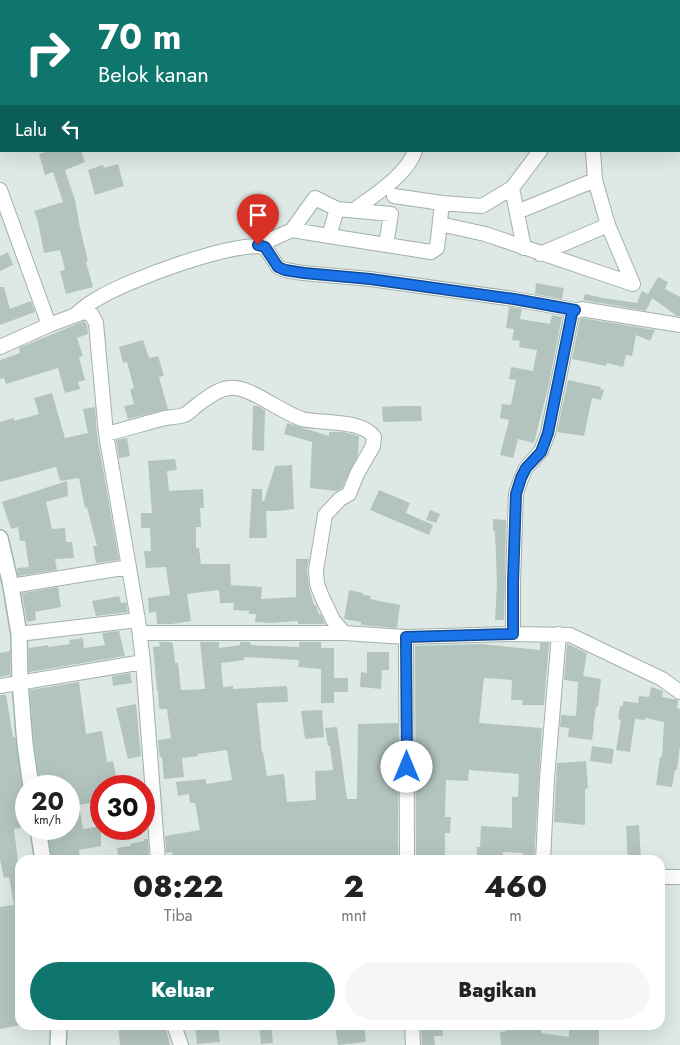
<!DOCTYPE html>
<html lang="id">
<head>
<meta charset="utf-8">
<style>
	body { margin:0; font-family:Jost,sans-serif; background:#f6f6f6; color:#222; height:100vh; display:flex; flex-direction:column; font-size:19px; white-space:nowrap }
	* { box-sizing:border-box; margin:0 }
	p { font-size:16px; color:#767676 }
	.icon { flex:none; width:28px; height:28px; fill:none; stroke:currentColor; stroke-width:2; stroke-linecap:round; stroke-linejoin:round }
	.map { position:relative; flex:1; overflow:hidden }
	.panel { position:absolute; left:15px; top:855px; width:650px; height:175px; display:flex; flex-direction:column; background:#fff; border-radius:15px; box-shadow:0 5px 20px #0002 }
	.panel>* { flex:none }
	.banner { position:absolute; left:0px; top:0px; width:680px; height:152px; box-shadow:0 5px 20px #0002; background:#0f766e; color:#fff; overflow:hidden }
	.speed { position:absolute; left:15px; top:775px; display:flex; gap:10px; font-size:25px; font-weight:700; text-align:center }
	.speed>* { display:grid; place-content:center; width:65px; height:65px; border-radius:50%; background:#fff; box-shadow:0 5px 20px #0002; line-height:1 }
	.speed small { font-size:12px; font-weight:400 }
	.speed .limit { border:8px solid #d22; background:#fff; color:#111 }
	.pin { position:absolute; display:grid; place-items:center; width:42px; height:42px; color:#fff; margin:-51px -21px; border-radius:50% 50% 50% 0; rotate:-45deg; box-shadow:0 0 5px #0007 }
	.pin .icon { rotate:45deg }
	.me { position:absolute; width:55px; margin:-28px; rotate:0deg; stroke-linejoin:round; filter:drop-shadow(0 0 4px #0008) }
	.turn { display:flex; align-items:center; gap:18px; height:105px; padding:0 15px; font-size:22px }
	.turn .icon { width:65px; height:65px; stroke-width:2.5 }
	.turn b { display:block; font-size:35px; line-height:42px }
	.then { display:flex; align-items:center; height:48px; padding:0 15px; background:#0003; gap:10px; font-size:19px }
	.eta { display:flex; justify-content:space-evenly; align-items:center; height:85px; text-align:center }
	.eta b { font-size:30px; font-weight:800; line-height:35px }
	.action { display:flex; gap:10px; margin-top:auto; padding:10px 15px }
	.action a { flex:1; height:58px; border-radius:30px; background:#0f766e; color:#fff; font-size:20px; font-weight:800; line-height:58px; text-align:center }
	.action a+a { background:#f6f6f6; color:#222 }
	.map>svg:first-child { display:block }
</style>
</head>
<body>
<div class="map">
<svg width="680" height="1045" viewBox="0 0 680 1045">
	<rect width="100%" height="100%" fill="#dee9e5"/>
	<path fill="#b3c4be" d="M49,151H81L85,162L65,170L75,200L80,228L88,261L86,262L93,287L66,294L60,271L65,270L60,250L44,253L38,222L34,211L63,202L53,172L45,175L39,154Z
		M118,164L124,186L95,195L88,170L103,165L104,168Z
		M8,252L13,265L0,271V256Z
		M658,277L668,282L665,289L680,297V316H677L652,298L646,311L583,300L585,294L603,298L637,303L642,291L648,294Z
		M536,283L564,288L562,299L535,294Z
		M0,287H4L10,309L31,301L35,312L0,325Z
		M509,307L522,309L520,319L550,324L552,315L562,317L548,388L534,443L518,439L513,458L500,455L509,420L500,418L502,404L511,405L516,380L509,379L511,367L533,371L537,350L519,347L520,341L512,340L514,329L506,328Z
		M582,318L655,330L650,341L636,335L632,356L626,355L623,367L607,363L606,366L572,359L580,319Z
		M84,321L87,325L88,334L77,338L83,356L79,357L85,380L78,382L80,389L65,393L58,368L6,384L4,378L0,379V360L20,353L19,348Z
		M143,340L149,358L158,356L164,376L159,377L168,409L128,419L124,406L134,404L130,390L134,388L127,362L123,363L119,347Z
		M568,380L601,387L600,389L604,390L601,400L592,398L584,436L557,432Z
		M52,393L65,438L88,433L83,409L95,407L97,435L119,560L96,563L93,546H97L87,507L85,508L79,478L60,481L56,467L0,482V422L14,418V421L39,414L34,398Z
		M253,406H258L265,410L264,451L252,450Z
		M399,406H421L422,421L383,422L382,407Z
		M287,423L329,436V432H344L359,436L358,455L342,488L336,491L310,488L312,442L284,434Z
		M127,438L130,456L119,458L116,440Z
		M175,459L177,470L167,471L169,491L203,489L204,508H200L201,527H196V548H199L201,564H230L231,585L262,587L261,599L296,597V559H309L307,570L309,587L314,605H316L319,615L321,614L325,624H298V621L272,623L255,622L256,614H249V611L233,610L234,603H220L219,590L187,594L191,621L172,624H157L156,612L149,613L148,598L170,595L166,567L146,568L144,551H151L150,528H141V513H152L148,461Z
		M292,465L294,509L279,511H266L267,538H249L252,489H262V501H264L275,466Z
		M67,481L68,496L46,502L52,529L65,528L66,542H72L74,558L55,559L57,570L18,576L17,568L29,567L25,541H20L18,527L11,529L2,502Z
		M379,490L410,503L406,513L433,525L429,535L370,510Z
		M430,510L440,514L436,523L426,520Z
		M493,519L506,520L504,620H495L497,584L495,531H493Z
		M58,587L61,607L35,612L36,620L27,622L22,593Z
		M349,590L363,593V595L371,596L370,599L400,605L397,628L361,625V622L344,619Z
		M119,596L121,603L126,602L128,612L96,616L92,601Z
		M119,631L125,656L29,672V648L48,645V647L70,644L69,640L83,638L84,648L105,645L102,633Z
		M159,642H171L173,644L175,663H178L181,690L205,689L200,642H219V648L240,645V642H250L251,645L299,647V642H321V648H334V678H348V692H334V703H321V669L298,667L299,660L244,657L245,660L221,663L223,687L233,686V689L287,686L288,702L257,703L262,753L263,752L267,776L284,774L287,802L316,800L315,771L333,770L330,746H328L325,728L337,727L347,799H357L358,724L398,723V860H173L172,852L166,853L165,836L200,830L195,803H190L189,794L178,796L176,782L206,779V784L232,780L227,750L198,754V756L182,758L184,777L164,779L162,757H160L159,752L158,740L171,738L167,709H159L158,690H157L153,647L160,646Z
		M540,643H549L544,705H522L523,700H511L512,680L484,678L479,723L542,728L534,860H523V853L503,852V860H477V847H480L481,826L512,828V797H518L519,774L469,770L468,781L446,780L445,817H451L450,833H445V860H416L415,646L482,644L540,650Z
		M567,644L587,653L583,676L601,679L598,707H596L593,727H594L592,740L568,737L569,728L560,727L561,715L576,716L578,682L564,680Z
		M10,651V675L0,677V653Z
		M367,652H389V670H382L381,689L360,687L361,672L367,673Z
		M130,673L132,683L113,686L112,676Z
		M79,682L86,734L102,731L107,762L113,761L118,786H101V801L79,805L83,829L101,826V846L79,850L80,860H52L47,829H69V786H40L34,743L30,690Z
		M651,687L663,691L662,697L678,700L677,708L680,709V745L677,770H675L672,787L656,785L660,757H662L664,722L645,718V720L635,719L630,752L616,750L621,720L618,719L620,706H623V701L638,703L639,696L649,697Z
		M0,695H6L13,737H15L25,802H24L25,810L18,811L21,828L14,829L18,861H20V1025L0,1029V907L14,905L9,877L4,878L0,860Z
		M136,704L141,756L128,759L116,708Z
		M322,710L324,737L305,739L301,711Z
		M592,746L614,749L612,764L590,761Z
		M586,761L588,788L585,789V825L554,822L557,763Z
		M639,825L641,860H628L626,826Z
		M144,839H148L149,856H146L147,860H119L117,848L131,846L130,844L144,841Z
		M133,1025H165L170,1045H120L118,1026Z
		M195,1025H218L220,1042L197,1044Z
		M259,1025H271L273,1043L261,1044Z
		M335,1025H364L366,1042L338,1045Z
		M421,1025H442L443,1036H434L435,1045H422Z
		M506,1025L541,1026V1033L569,1037V1025H599V1045H501L500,1032L507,1031Z"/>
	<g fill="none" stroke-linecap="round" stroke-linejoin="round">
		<defs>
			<path id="street" d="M631,1L633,0
				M512,188L524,248
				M0,190L49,325
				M394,196L442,203L482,206L512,188L540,151
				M354,210C373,196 407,175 415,151
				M517,212L595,180
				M440,224L485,234L633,284L608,225L595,180L593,151
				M292,230L329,236L337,209
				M329,236L431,252L437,248L442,203
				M259,245L292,230L315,198L337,209L391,214L386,245
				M540,254L608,225
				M75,315C82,309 89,303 97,299C125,281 235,240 265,247L278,267L285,270L303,273L370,279L514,299L575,310
				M0,347L49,325L84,312L92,315L96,323L106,434L138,620L143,662L158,860
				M106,434C126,429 146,423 165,418C171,417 178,417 184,415C189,413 192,409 196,406C205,399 218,389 229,388C249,385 280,412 302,419C321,424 362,419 374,437L373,446L357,474L349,494L340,499L325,515L316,570L317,584L322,597L333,620L344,633
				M11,586L129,567
				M140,633H344L406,637L513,634L570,635L662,679L680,692
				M19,634L138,620
				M513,634V581L516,494L521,479L526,468L541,451L548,433L572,313L581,309L680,325
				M406,637L407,860
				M0,686L143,662
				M543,860L547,779L559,634
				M660,877H680
				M174,1025L181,1045
				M412,1025L413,1045"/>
			<path id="secondary" d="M0,538L11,586L19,634L20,682L25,744L31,786
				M38,829L43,860
				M58,1045L59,1025"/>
		</defs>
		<use href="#street" stroke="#a1b1ac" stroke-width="16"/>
		<use href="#secondary" stroke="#9db5ae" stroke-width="18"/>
		<use href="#street" stroke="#fff" stroke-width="14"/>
		<use href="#secondary" stroke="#fff" stroke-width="15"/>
	</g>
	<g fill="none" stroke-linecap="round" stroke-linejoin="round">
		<defs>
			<path id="route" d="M258,245L265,247L278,267L285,270L304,273L370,279L514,299L575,310L572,313L548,433L541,452L526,468L521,478L516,494L513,582V634L406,637L407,767"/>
		</defs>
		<use href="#route" stroke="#114b97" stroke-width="12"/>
		<use href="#route" stroke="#1a73e8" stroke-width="9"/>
	</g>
</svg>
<div class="speed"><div>20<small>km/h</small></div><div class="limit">30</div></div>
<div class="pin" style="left:258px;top:245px;background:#d93025"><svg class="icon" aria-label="arrive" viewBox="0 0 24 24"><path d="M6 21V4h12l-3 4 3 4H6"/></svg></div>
<svg class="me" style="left:407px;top:767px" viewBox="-20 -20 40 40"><circle r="19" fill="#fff"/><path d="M0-13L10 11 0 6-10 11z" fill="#1a73e8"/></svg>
<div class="banner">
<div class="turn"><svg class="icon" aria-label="right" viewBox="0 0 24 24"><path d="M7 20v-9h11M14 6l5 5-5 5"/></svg><div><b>70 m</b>Belok kanan</div></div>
<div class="then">Lalu<svg class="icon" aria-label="left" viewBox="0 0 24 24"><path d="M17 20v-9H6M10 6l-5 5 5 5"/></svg></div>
</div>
<section class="panel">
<div class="eta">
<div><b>08:22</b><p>Tiba</p></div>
<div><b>2</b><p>mnt</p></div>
<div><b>460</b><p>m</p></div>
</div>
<div class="action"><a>Keluar</a><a>Bagikan</a></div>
</section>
</div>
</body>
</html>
